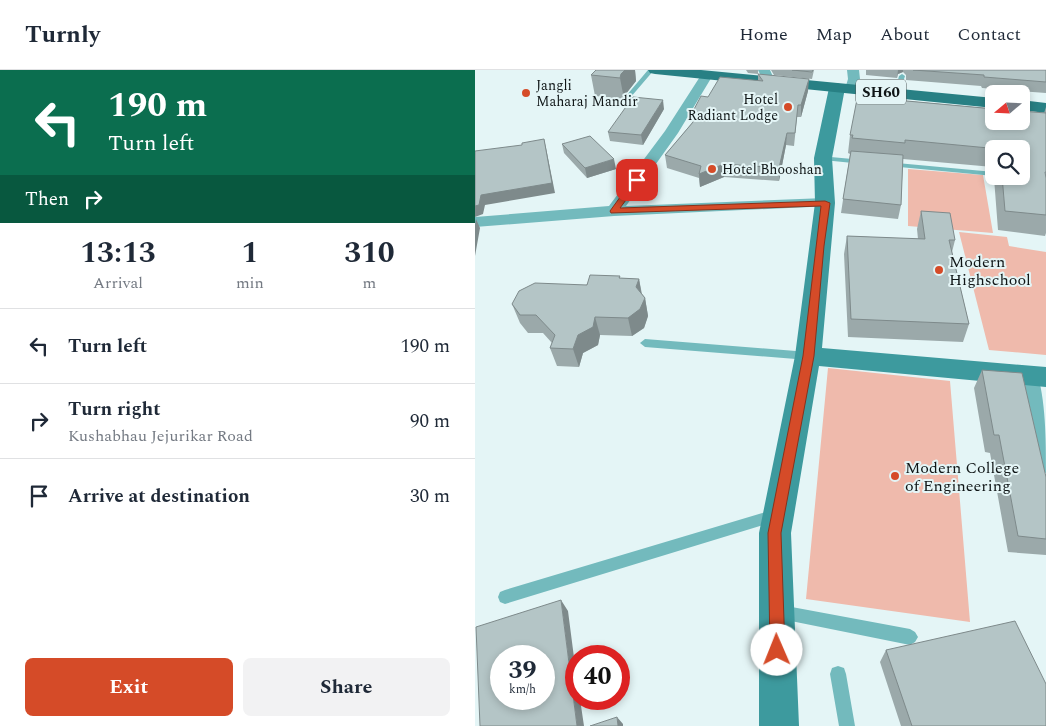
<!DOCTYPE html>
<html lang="en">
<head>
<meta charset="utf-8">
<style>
	body { margin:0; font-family:Spectral,serif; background:#f2f2f3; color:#1f2937; height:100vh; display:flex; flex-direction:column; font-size:19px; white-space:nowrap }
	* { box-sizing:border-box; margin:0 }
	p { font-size:16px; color:#747a83 }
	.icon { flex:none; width:28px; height:28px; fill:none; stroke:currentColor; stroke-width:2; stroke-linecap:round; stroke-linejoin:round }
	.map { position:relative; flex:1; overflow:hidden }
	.side { display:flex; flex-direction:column; background:#fff; width:475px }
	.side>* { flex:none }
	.banner { background:#0b6e4f; color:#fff; overflow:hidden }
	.needle { width:32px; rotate:251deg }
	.tools { position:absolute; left:510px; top:15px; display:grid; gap:10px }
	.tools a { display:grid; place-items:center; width:45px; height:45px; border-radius:8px; background:#fff; box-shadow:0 2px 8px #0003; font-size:25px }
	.speed { position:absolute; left:15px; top:575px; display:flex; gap:10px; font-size:25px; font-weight:700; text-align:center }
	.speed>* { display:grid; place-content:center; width:65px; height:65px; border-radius:50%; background:#fff; box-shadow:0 2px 8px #0003; line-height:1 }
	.speed small { font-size:12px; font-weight:400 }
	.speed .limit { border:8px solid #d22; background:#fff; color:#111 }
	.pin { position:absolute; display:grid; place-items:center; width:42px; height:42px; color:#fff; margin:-21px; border-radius:10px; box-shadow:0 2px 8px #0006 }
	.me { position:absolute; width:55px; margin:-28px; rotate:359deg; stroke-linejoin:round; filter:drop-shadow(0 0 4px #0008) }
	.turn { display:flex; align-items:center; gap:18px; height:105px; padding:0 25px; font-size:22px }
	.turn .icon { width:65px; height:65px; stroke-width:2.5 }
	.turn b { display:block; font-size:35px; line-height:42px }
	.then { display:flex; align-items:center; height:48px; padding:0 25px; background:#0003; gap:10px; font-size:19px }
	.eta { display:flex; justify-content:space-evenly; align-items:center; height:85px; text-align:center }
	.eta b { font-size:30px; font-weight:700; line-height:35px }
	.cta { display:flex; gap:10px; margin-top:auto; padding:10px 25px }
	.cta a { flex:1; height:58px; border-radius:8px; background:#d54b28; color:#fff; font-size:20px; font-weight:700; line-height:58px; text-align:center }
	.cta a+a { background:#f2f2f3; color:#1f2937 }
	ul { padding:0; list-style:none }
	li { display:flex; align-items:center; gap:15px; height:75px; padding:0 25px; border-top:1px solid #e0e1e3 }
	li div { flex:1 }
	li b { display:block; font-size:19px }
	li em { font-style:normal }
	header { display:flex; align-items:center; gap:30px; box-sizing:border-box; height:70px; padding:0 25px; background:#fff; border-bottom:1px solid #e0e1e3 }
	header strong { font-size:24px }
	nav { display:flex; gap:28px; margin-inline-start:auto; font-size:18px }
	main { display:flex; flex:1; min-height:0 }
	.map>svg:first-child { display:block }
</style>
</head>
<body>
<header>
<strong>Turnly</strong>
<nav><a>Home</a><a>Map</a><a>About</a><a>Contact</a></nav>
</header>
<main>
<section class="side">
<div class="banner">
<div class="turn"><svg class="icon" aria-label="left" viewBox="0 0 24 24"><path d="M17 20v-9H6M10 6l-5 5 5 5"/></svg><div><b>190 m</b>Turn left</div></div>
<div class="then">Then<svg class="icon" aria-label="right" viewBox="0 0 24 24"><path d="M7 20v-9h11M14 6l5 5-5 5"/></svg></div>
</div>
<div class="eta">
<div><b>13:13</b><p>Arrival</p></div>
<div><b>1</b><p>min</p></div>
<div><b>310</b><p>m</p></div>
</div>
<ul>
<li><svg class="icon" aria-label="left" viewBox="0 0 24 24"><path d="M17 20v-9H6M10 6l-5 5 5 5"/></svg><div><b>Turn left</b></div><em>190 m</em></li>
<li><svg class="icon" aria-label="right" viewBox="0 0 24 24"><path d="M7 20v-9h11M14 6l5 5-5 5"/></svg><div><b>Turn right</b><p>Kushabhau Jejurikar Road</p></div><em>90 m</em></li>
<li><svg class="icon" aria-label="arrive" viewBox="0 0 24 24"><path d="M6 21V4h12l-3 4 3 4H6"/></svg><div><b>Arrive at destination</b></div><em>30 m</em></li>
</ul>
<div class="cta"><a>Exit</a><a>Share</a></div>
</section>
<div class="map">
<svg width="571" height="656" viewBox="0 0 571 656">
	<rect width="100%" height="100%" fill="#e4f5f6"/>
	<path fill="#efbaac" d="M433,99L508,105L518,163L433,156Z
		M484,162L532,167L534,176L571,182V285L514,280Z
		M353,298L475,311L495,552L331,529Z"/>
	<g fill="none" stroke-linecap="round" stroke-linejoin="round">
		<path fill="#73babd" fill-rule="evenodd" d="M173,0H179L155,28H151V26Z
			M427,4L430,6L424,24L419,25L424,6Z
			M345,86L388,90L392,92L388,94L348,90H345Z
			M411,92L519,102V106L414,96L410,94Z
			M170,269L333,282L338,286L333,290L170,277L165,273Z
			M301,439L306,441L308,445L306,449L301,451L30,534L25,532L23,527L25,522L30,520Z
			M306,535L435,559L440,562L443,567L440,572L435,575L306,549L301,547L299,542L301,537Z
			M363,596L369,598L371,604L380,656H364L355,604L357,598Z"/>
		<path fill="#73babd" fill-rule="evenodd" d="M283,0H295L300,11L298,14H290Z
			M372,0H384L385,9L381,22L376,23L370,19L373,9Z
			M232,1L238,5L203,63L151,136L350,128L356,130L358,133L356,136L139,146L0,157V147L134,136L190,61L228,2Z
			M553,297L561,299C571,329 571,371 571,403L562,400L559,393L542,305L545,299Z"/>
		<path fill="#3d9a9e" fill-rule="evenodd" d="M362,13L368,15L370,18L357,88L360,133L347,278L571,297V317L344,296L316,463L324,656H284V463L320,286L340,133L339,88L354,18L356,15Z"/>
		<path fill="#288084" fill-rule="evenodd" d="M173,0H226L519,28V38L180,4L175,3Z
			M546,30L571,33V43L546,40Z"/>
	</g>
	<path fill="#9ba9aa" d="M121,0H160L161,11L150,25L149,29L120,26L116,5Z
		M271,0H283V4L273,3Z
		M296,0H339L337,9L299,5Z
		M391,0H571V23L507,18L506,16L431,10V5L428,2L423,4L422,8L391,5Z
		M283,4L333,21L326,47H322L319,76L311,75L304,111L249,107L225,117L224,108L192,98L190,85L217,53L216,45L283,10Z
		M410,29L569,43L571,37V163L570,166L523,160L519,108V106H546V79H519V99L518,97L428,89L426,135L423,149L366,143L375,84L373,83L375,65Z
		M189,39L168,75L135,71L133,62Z
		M87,74L141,99L112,108L89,83Z
		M446,141L480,170L477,182L494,254L488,272L373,267L369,184L372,166L443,169L442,159Z
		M145,206V208L164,209L167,224L170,228L173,246L169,258L157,266L125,265L123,275L108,283L104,297L82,296L75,278L77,273L68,263H53L45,253L37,234Z
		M507,300L571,407V485L533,482L515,383L510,382L499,318Z
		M411,580L571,656H426L405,592Z"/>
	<path fill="#7e8a8b" d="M150,0H160L161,11L150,25L149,29L145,8L146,4Z
		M423,0H428V2L423,4L422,8Z
		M334,9L333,21L326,47V35Z
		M188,30L189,39L168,75L166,65Z
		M312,63L311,75L304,111V98Z
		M69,69L71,78L80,123L10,135L8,144L0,147V136L6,125Z
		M139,89L141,99L112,108L110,98Z
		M249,94V107L225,117L224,104Z
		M1,149L5,158L0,186V155Z
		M164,209L167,227L161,217Z
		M170,228L173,246L169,258L157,266L153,248Z
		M120,247L125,265L123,275L108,283L104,297L98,279L103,265Z
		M86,530L93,541L101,603V629H105L109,656H102Z
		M142,647L148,654V656H143Z"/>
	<path fill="#b4c5c6" stroke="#7e8a8b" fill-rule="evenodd" d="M121,0H150L146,4L145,8L116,5Z
		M317,0H338L337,2Z
		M438,0H571V12L509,7V5Z
		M283,4L334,9L326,35H323L320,63H312L304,98L249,94L224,104L226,96L190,85L224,45H216L226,26L233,27L245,7L288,11Z
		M384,19L411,22L410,29L519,39V51H546V41L571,43V102H570L571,108V145L530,141L527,106H546V79H524L430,70V73L377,68L378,65H375Z
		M158,27L188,30L166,65L133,62Z
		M115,66L139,89L110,98L87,74Z
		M69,69L77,113L6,125L4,135L0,136V81L47,75V73Z
		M376,81L428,85L426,135L368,129Z
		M446,141L475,143L480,170H474L494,254L376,249L372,166L450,169Z
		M115,205L145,206L144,208L164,209L161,217L170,228L165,239L153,248L120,247L118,257L103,265L98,279L75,278L80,265L61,245H45L37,234L44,221L60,213L112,215Z
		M507,300L547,303L571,407V469L543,466L524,365H519Z
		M86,530L102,656H5L1,557ZM26,586H69V629H26Z
		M540,551L571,614V656H437L411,580Z
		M142,647L143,656H115Z"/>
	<path fill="#d54b28" stroke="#8a311a" d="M159,108L166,110L145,138L350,131L355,133L349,176L339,286L306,463L310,580L308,585L302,587L297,585L295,580L293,463L328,286L346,136L136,143L135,141Z"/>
	<g fill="#d54b28" stroke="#e4f5f6" stroke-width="2">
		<circle cx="51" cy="23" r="5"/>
		<circle cx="313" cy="37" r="5"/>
		<circle cx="237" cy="99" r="5"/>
		<circle cx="464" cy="200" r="5"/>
		<circle cx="420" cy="406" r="5"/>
	</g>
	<g text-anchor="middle" stroke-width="4" stroke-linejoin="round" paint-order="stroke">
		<g font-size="14" fill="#0f1516" stroke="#e4f5f6" text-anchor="start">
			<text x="61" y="20">Jangli<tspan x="61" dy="16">Maharaj Mandir</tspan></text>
			<text x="303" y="34" text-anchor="end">Hotel<tspan x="303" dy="16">Radiant Lodge</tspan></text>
			<text x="247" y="104">Hotel Bhooshan</text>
		</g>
		<rect fill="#e4f5f6" stroke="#4f5859" stroke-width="1" x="381" y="9.5" width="50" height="25" rx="4"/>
		<g font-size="15" font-weight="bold" fill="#0f1516">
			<text x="406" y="27">SH60</text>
		</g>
		<g font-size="16" fill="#0f1516" stroke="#e4f5f6" text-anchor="start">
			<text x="474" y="197">Modern<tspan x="474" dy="18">Highschool</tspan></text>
			<text x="430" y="403">Modern College<tspan x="430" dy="18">of Engineering</tspan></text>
		</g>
	</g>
</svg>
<div class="tools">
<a><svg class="needle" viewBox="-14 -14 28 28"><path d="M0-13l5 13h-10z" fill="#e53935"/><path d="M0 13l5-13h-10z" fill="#747a83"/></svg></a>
<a><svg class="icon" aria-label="search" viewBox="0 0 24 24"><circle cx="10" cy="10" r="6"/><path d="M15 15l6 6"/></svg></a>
</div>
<div class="speed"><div>39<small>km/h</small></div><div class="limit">40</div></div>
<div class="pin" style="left:162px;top:110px;background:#d93025"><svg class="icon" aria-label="arrive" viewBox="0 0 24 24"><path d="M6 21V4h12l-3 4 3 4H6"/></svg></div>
<svg class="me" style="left:302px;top:580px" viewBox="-20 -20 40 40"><circle r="19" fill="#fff"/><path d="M0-13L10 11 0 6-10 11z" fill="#d54b28"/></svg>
</div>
</main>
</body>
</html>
